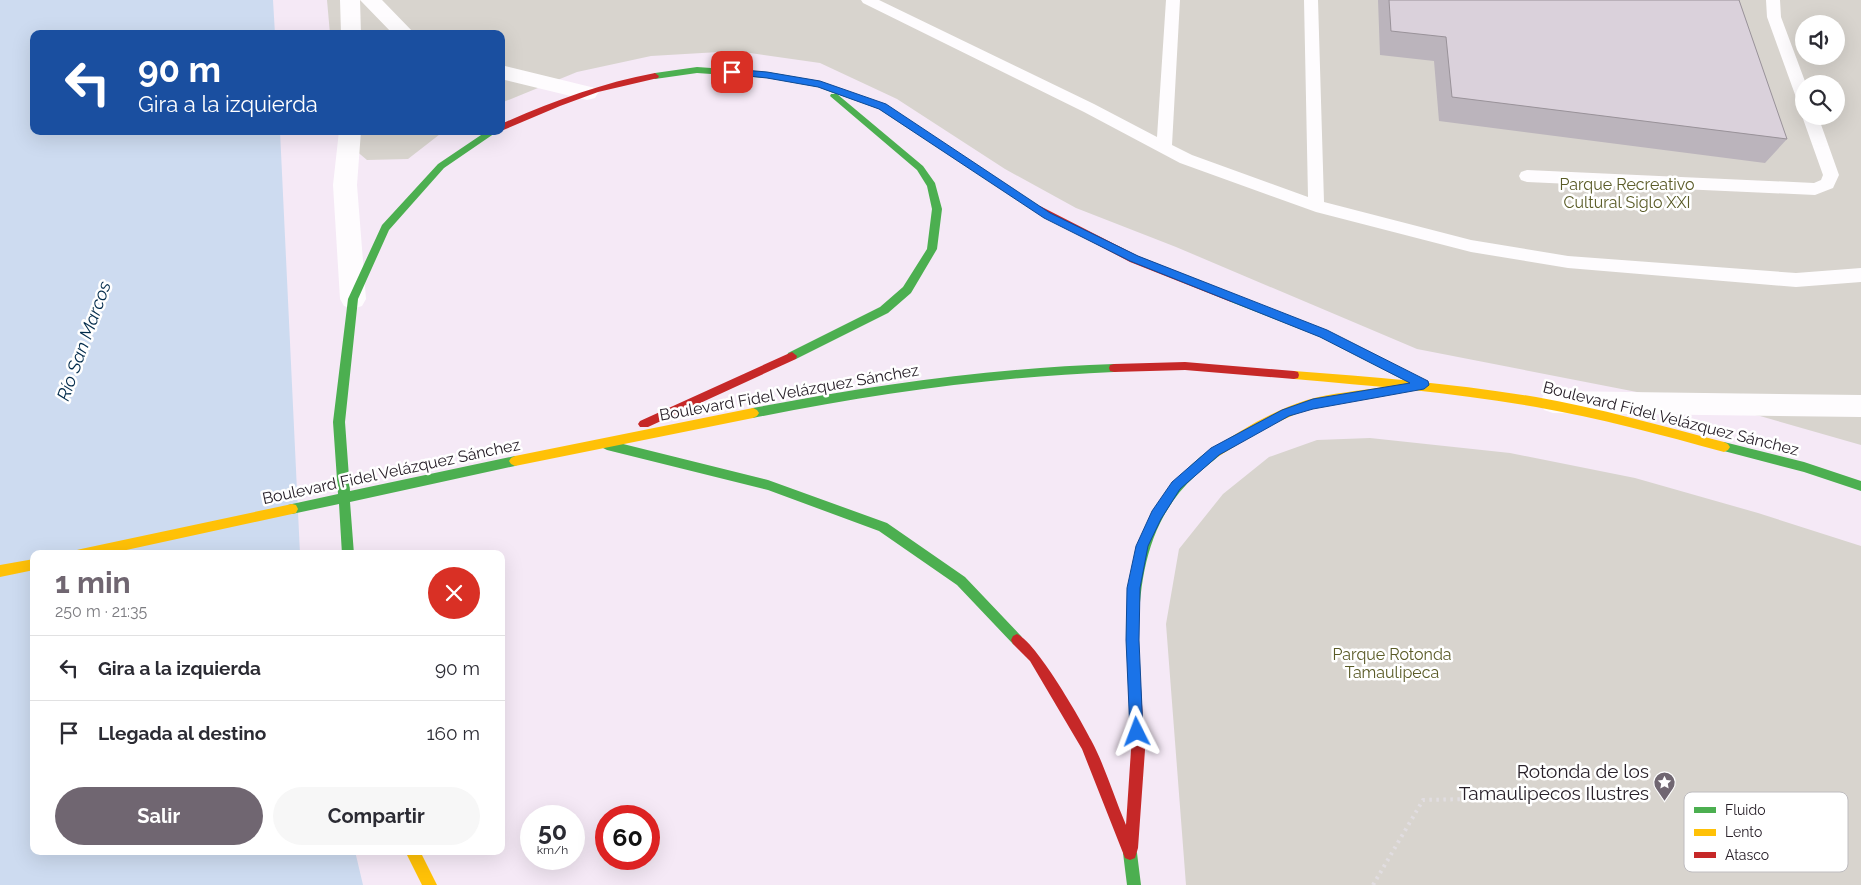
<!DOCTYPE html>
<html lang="es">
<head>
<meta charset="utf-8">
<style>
	body { margin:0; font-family:Raleway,sans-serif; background:#f7f7f7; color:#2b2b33; height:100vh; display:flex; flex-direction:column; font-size:19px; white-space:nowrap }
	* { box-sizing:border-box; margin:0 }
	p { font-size:16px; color:#7c7c81 }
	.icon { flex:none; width:28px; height:28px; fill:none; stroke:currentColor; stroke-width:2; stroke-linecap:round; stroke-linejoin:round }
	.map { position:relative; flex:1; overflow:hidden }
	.details { position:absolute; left:30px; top:550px; width:475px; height:305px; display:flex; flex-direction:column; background:#fff; border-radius:10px; box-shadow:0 5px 20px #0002 }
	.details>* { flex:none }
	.banner { position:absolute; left:30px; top:30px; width:475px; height:105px; border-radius:10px; box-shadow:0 5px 20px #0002; background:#1a4fa0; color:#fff; overflow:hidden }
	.buttons { position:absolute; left:1795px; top:15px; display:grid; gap:10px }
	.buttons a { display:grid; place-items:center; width:50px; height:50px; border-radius:50%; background:#fff; box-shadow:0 5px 20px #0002; font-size:25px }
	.speed { position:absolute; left:520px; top:805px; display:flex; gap:10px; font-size:25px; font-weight:700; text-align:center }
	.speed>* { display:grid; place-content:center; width:65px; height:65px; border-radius:50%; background:#fff; box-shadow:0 5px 20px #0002; line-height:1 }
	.speed small { font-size:12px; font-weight:400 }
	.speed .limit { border:8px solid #d22; background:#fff; color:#111 }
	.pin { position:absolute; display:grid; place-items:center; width:42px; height:42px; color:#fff; margin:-21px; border-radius:10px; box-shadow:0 2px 8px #0006 }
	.me { position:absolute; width:55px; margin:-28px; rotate:357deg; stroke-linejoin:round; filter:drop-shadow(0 0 4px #0008) }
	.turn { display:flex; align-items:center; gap:18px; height:105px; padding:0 25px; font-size:22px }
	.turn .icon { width:65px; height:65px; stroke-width:2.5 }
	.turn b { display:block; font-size:35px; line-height:42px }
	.round { display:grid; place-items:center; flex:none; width:52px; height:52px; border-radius:26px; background:#f7f7f7 }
	.summary { display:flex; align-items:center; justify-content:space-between; height:85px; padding:0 25px }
	h1 { font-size:30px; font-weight:700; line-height:38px; color:#706671 }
	.button { display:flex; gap:10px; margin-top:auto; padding:10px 25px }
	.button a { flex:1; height:58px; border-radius:30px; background:#706671; color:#fff; font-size:20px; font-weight:700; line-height:58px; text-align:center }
	.button a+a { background:#f7f7f7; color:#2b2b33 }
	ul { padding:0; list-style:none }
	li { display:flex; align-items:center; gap:15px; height:65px; padding:0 25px; border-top:1px solid #e1e1e2 }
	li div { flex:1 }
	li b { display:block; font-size:19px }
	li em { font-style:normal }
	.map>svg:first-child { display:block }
</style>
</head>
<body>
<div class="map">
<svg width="1861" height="885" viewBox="0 0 1861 885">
	<rect width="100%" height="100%" fill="#f5e9f6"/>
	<path fill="#d8d4ce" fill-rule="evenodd" d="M327,0H1861V445L1760,416L1417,349L1176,247L1076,208L1005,169L897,99L820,63L736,51L651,56L577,72L501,103V34H330ZM1804,24H1836V56H1804ZM1804,84H1836V116H1804Z
		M341,131H444L408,159L367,160L342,139Z
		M1370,438L1510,453L1635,478L1758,513L1861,546V885H1186L1166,624L1179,549L1223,494L1269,457L1317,440Z"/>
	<path fill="#cddbf0" d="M0,0H273L275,34H34V131H280L300,554H34V851H355L363,885H0Z"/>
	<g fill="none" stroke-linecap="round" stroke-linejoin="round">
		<path stroke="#e1dde1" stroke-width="4" stroke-dasharray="2.5 4.5" stroke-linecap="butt" d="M1373,885L1423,800L1518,798"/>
		<path fill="#fefcfe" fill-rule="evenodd" d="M861,0H879L1094,104L1157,137L1166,0H1180L1172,145L1192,155L1308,197L1304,0H1318L1324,202L1471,240L1568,256L1796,273L1861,268V282L1796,287L1568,268L1471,252L1316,212L1180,163L1084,112L863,3Z
			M1766,0H1780L1781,17L1806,84H1804V105L1799,104L1797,100L1767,17Z
			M1804,114V116H1818L1839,175L1833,188L1815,195L1527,182L1521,180L1519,176L1521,172L1527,170L1814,183L1821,180L1823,175L1802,116Z"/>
		<path fill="#fefcfe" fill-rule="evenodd" d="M340,0H382L415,34H393L360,0L361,34H341Z
			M501,65L595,88L598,93L595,98L587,100L501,79Z
			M339,131H361L357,185L366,299L362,306L353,309L344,306L340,299L333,185Z
			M1553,391L1861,395V417L1553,413L1544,410L1540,402L1544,394Z"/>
		<path fill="#4caf50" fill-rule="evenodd" d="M697,67L767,72L819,81L885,105L1045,210L1043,213H1037L879,109L837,94L923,166L935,183L942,209L937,249L911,293L888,313L796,359H788L787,356L788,353L880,307L903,287L927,249L932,209L927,186L917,170L830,96L831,94H836L818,87L767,78L697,73L655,79L651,76L655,73Z
			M487,131H498L444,168L389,230L358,299L345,422L350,491L515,456L519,458L521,461L519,464L515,466L350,502L354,554H342L339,504L292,514L288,513L286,509L288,505L292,504L338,494L333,422L348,299L382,225L438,164Z
			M1235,295L1328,331L1416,376L1417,379L1416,382H1408L1320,337L1231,302L1230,299L1231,296Z
			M1114,364L1118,365L1119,368L1118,371L1114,372C992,377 873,394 753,418L749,416L747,413L749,410L753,408C873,385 992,368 1114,364Z
			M607,440L768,480L887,523L965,577L1021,636L1023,640L1021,644L1017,646L1013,644L957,585L879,531L768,490L607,450L603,448L601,445L603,442Z
			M1724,442L1804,462L1861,481V491L1804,472L1720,450L1718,447L1720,444Z
			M1215,448L1219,450L1221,453L1219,456C1211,463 1202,469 1195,476C1143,524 1137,592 1139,658L1137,662L1133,664L1129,662L1127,658C1124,590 1132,529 1180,477C1189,467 1202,453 1215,448Z
			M1130,846L1135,848L1137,853L1141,885H1127L1123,853L1125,848Z"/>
		<path fill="#ffc107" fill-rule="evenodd" d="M1294,371C1375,377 1456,384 1536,397C1599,408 1662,426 1724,442L1728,444L1730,447L1728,450L1724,452C1662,435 1599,418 1536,407C1456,393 1375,386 1294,379L1290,378L1289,375L1290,372Z
			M1383,387L1387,389L1388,392L1387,395L1326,405L1298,413L1263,429L1219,456L1215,458L1211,456L1209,453L1211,450C1241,430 1272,411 1307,400C1332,393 1358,391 1383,387Z
			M753,408L757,410L759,413L757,416L753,418L515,466L511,464L509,461L511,458L515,456Z
			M292,504L296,505L298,509L296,513L292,514L108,554H75L77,550L81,549Z
			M34,559V570L0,577V565Z
			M405,851H420L437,885H422Z"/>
		<path fill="#c62828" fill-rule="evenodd" d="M655,73L659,76L658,78L598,92L560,106L501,131V124C551,102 601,83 655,73Z
			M1040,206L1138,256L1239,296L1240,299L1239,302H1231L1130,262L1037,213L1035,210L1037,207Z
			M792,352L797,356L796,359L648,427H640L638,424L640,421Z
			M1185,362L1294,371L1298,372L1299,375L1298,378L1294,379L1185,370L1114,372L1110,371L1109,368L1110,365L1114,364Z
			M1017,634C1036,642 1080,718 1091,740C1105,766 1114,797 1126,825L1131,750L1127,658L1129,654L1133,652L1137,654L1139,658L1145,750L1138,848L1135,858L1130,860L1125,858L1082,749L1030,661L1013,644L1011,640L1013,636Z"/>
	</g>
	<path fill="#bbb4bc" d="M1378,0H1739L1787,139L1765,163L1439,121L1434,61L1380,55Z"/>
	<path fill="#dad1db" stroke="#999299" d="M1389,0H1739L1787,139L1452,97L1446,37L1391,31Z"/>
	<path fill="#1a73e8" stroke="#114b97" d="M732,69L767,72L820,81L886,104L1050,213L1138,256L1327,330L1428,381L1429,385L1424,389L1313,409L1289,416L1219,455L1180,489L1161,519L1148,546L1140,588L1139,640L1143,732L1141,736L1137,738L1132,736L1130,732L1126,640L1127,588L1136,546L1152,511L1172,482L1211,448L1282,410L1313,399L1410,383L1320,337L1130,261L1044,218L879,109L818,87L767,78L729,74L728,72Z"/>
	<defs>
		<symbol id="sight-pin" viewBox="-11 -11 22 30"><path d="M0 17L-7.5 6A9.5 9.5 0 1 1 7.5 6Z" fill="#706671" stroke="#fff"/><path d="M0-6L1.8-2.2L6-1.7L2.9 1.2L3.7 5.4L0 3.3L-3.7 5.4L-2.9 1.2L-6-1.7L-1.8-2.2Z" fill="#fff"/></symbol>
	</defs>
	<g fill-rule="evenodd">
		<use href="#sight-pin" x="1652" y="770" width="25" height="34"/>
	</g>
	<g text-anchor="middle" stroke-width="5" stroke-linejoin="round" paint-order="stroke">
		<g font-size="16" fill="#5a5b27" stroke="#fff">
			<text x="1627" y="190">Parque Recreativo<tspan x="1627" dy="18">Cultural Siglo XXI</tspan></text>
			<text x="1392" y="660">Parque Rotonda<tspan x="1392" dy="18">Tamaulipeca</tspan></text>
		</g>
		<g font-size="16" fill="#282029" stroke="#fff">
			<text transform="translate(789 392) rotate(-10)" y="6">Boulevard Fidel Velázquez Sánchez</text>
			<text transform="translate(1671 418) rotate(14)" y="6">Boulevard Fidel Velázquez Sánchez</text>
			<text transform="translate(391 471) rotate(-12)" y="6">Boulevard Fidel Velázquez Sánchez</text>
		</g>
		<g font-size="18" font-style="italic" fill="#022b4b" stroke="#fff">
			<text transform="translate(84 341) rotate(-70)" y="6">Río San Marcos</text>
		</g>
		<g font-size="19" fill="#282029" stroke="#fff" text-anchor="end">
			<text x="1649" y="778">Rotonda de los<tspan x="1649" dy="22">Tamaulipecos Ilustres</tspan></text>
		</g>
	</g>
	<rect x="1684" y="792" width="164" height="80" rx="8" fill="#fff" stroke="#bebcbf" stroke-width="1"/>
	<rect x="1694" y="807" width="22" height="6" fill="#4caf50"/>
	<rect x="1694" y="829" width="22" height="7" fill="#ffc107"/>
	<rect x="1694" y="852" width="22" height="6" fill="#c62828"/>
	<g font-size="14" fill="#282029">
		<text x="1725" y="815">Fluido</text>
		<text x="1725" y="837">Lento</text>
		<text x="1725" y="860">Atasco</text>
	</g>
</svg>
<div class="buttons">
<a><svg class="icon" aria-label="sound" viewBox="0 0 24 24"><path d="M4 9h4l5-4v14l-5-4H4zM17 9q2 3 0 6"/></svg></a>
<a><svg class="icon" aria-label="search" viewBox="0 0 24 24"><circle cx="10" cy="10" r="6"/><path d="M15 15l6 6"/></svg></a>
</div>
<div class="speed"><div>50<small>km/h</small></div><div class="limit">60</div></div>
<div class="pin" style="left:732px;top:72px;background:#d93025"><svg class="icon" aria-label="arrive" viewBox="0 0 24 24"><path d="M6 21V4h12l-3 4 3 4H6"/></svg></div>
<svg class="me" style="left:1137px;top:732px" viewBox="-20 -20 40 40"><path d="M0-17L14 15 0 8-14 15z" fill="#1a73e8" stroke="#fff" stroke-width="4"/></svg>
<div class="banner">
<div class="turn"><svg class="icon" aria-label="left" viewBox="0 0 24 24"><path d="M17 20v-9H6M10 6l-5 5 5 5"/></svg><div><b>90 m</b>Gira a la izquierda</div></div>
</div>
<section class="details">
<div class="summary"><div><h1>1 min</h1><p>250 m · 21:35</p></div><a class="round" style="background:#d93025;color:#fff"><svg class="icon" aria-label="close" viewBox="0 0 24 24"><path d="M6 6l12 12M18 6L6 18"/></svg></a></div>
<ul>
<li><svg class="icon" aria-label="left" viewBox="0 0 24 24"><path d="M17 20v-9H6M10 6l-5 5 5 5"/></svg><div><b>Gira a la izquierda</b></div><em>90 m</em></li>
<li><svg class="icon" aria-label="arrive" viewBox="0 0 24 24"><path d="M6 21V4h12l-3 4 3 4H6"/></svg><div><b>Llegada al destino</b></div><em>160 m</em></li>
</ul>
<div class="button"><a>Salir</a><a>Compartir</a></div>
</section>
</div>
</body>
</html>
